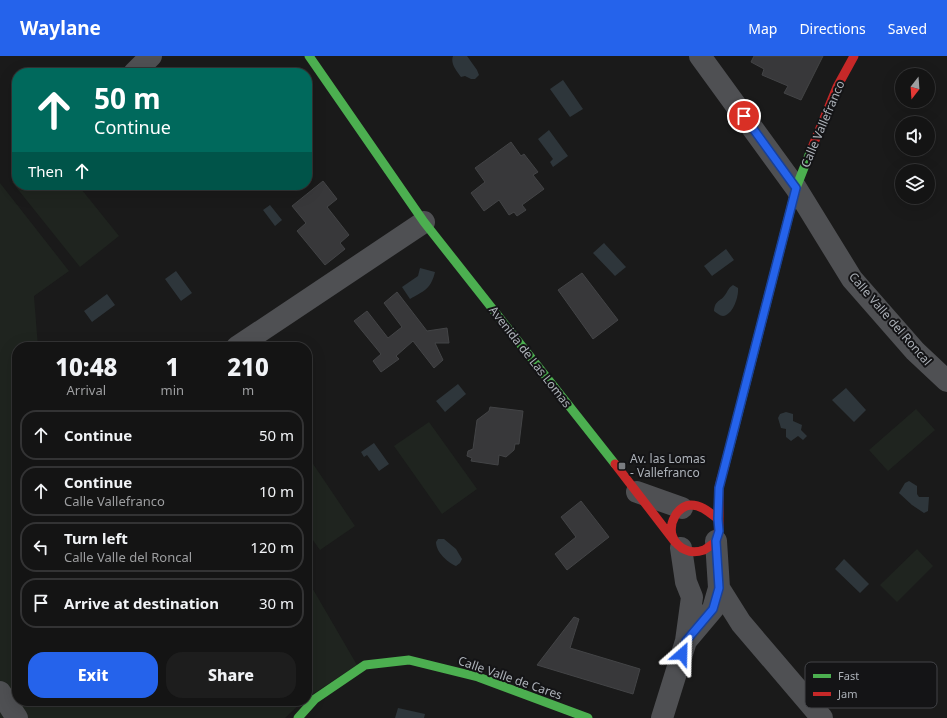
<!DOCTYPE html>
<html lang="en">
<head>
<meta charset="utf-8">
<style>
	body { margin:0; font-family:"Noto Sans",sans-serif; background:#1d1d1d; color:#f1f3f6; height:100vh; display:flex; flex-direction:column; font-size:15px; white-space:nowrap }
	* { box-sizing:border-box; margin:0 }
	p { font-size:13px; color:#9d9ea0 }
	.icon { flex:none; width:22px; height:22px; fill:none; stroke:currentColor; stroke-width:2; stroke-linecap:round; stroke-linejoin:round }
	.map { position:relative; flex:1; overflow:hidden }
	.details { position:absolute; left:12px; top:286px; width:300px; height:364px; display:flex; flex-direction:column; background:#141414; border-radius:16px; box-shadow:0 4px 16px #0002,0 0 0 1px #333334 }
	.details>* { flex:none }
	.guide { position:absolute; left:12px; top:12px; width:300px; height:122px; border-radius:16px; box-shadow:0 4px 16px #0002,0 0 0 1px #333334; background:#00695c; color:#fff; overflow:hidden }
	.needle { width:26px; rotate:197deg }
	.buttons { position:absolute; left:895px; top:12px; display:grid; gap:8px }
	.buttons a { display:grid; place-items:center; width:40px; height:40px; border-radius:50%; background:#141414; box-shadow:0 4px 16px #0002,0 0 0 1px #333334; font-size:20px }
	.pin { position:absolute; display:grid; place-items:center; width:34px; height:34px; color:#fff; margin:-17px; border:2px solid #fff; border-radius:50%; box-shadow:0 1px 4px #0007 }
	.me { position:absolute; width:44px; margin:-22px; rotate:25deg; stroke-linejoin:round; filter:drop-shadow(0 0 3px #0008) }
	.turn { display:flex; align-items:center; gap:14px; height:84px; padding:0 16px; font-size:18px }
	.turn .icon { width:52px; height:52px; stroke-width:2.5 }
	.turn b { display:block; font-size:28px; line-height:34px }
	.then { display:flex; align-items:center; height:38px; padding:0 16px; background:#0003; gap:8px; font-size:15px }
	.eta { display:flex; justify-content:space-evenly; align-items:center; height:68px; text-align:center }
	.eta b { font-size:24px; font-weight:800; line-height:28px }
	.cta { display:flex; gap:8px; margin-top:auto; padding:8px 16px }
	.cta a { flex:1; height:46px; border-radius:16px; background:#2563eb; color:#fff; font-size:16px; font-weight:800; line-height:46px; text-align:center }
	.cta a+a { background:#1d1d1d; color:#f1f3f6 }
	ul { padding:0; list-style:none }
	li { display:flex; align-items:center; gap:12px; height:50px; margin:0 8px 6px; padding:0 8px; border:2px solid #333334; border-radius:16px }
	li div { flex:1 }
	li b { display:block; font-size:15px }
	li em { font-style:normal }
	header { display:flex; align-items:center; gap:24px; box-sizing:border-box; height:56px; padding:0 20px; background:#2563eb; color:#fff }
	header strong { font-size:19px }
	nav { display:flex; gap:22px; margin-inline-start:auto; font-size:14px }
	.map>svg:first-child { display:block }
</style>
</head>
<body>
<header>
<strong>Waylane</strong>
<nav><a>Map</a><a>Directions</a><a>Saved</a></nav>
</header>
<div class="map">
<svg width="947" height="662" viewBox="0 0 947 662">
	<rect width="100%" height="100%" fill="#1a1a1a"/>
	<path fill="#1f241f" d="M17,122V129H78L119,180L80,211L12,126Z
		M0,127L69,215L34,240L38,291H17V645H303L285,662H0Z
		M916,353L935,374L888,415L869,394Z
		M429,366L477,433L442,458L394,390Z
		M307,399L355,470L320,494L307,476Z
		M917,493L933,510L897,546L880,529Z
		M307,523L357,609L307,642Z"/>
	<path fill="#2e363b" d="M453,0H467L477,14L479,19L475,23H471L465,20L461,21C457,15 450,8 453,0Z
		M563,24L583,53L570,61L550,33Z
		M549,74L568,100L553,111L550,106L553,103L538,83Z
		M270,149L282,164L275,170L263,154Z
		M604,187L626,211L615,220L593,197Z
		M726,193L734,204L712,220L704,210Z
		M420,212L435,216C431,233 424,235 410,243L402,231L418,220Z
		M176,215L192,237L181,245L165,223Z
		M733,229L738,232C739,240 733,259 723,260C720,260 717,257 714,255C715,244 720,246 725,239C728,235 728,232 733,229Z
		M107,238L115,249L92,266L84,255Z
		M458,328L466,338L445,356L436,345Z
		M846,332L866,354L854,366L832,344Z
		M786,356L793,358V365L802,369L801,374L807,380L803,384L798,380L791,385L786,381V373L781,372L778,362L780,358Z
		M374,387L389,408L379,415L367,399L364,401L361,396Z
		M909,425L917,430V438L919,441H929L928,455L924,457L912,449L899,437L905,427Z
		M438,483H444L456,493L462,503L460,507L456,510C447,506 436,496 436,486Z
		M844,503L869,528L860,537L835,513Z
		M398,652L425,658L424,662H395Z"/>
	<path fill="#38383a" stroke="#434446" d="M754,0H823L801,44L784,37L788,30L762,19L764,13L751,6Z
		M511,86L521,100L524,98L538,116L533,119L544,133L522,149L526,154L517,160L514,156L509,159L499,144L484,155L471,137L485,126L475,112Z
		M323,125L337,143L327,151L349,179L340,187L345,193L325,209L297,175L306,167L292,150Z
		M582,217L618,264L593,283L558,234Z
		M397,236L427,275L447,272L449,287H435L443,304L434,312L413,285L396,300L399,303L381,316L373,305L381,298L354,265L367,255L388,282L402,271L384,247Z
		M490,351L523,355L519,388H515L514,394L506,401L499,399L498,409L471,405L472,402L467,400L468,395L473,393L477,364L489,355Z
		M581,445L609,481L567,514L555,498L576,481L561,461Z
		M574,561L579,563L570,592L640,613L633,638L537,609Z"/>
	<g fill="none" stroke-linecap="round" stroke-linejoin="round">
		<path stroke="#4f5053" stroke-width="22" d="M700,0L796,132L852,223L915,295L947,325
			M134,17L151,0
			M237,291L424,166
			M637,436L682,452
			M719,532L741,567L822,662
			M686,585L713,553L719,532L716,485
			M0,636L17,662
			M662,662L686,585L692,541L686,526L681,492"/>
		<path stroke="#4caf50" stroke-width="9" d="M309,0L424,166L615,408
			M725,409L796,132L811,94
			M298,662L315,643L365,609L409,604L478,621L588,662"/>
		<path stroke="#c62828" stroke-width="9" d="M811,94L837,31L854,0
			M615,408L675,486
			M718,463C710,457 702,449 691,449C677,450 669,467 672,479C674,486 680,492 686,494C692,497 698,496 704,494C708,491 713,489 716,485C721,476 718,445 719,433C720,425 723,417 725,409"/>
	</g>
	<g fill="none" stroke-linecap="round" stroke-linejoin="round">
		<defs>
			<path id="route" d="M682,598L686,585L713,553L719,532L716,485L719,475L718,463L719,432L796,132L744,60"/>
		</defs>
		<use href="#route" stroke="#184099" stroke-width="10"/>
		<use href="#route" stroke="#2563eb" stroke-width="7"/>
	</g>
	<rect fill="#7a7d81" stroke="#141416" stroke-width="1.5" x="618" y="406" width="8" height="8" rx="2"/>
	<g text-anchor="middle" stroke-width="4" stroke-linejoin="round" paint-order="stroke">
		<g font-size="12" fill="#adb2b9" stroke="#141416">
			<text transform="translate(823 68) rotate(-67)" y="4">Calle Vallefranco</text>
			<text transform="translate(890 263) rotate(49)" y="4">Calle Valle del Roncal</text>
			<text transform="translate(530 301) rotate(52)" y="4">Avenida de Las Lomas</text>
			<text transform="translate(510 622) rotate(19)" y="4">Calle Valle de Cares</text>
		</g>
		<g font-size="12" fill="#adb2b9" stroke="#141416" text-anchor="start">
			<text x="630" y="407">Av. las Lomas<tspan x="630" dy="14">- Vallefranco</tspan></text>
		</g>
	</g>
	<rect x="805" y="606" width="132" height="46" rx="6" fill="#141416" stroke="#424347" stroke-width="1"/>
	<rect x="813" y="618" width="18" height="4" fill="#4caf50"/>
	<rect x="813" y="636" width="18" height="4" fill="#c62828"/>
	<g font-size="11" fill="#adb2b9">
		<text x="838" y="624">Fast</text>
		<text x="838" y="642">Jam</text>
	</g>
</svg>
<div class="buttons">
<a><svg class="needle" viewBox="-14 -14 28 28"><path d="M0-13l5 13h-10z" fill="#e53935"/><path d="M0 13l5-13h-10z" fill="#9d9ea0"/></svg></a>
<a><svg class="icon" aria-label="sound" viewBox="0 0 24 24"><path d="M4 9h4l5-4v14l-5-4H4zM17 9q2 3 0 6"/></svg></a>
<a><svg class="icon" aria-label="layers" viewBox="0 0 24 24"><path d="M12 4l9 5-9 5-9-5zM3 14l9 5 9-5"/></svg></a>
</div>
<div class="pin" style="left:744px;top:60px;background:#d93025"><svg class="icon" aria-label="arrive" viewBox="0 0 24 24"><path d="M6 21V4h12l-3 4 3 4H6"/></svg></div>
<svg class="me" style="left:682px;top:598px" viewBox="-20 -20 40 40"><path d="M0-17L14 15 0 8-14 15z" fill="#2563eb" stroke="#fff" stroke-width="4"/></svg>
<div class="guide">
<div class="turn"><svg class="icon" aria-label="ahead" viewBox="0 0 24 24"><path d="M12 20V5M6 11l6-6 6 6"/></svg><div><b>50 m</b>Continue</div></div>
<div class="then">Then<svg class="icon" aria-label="ahead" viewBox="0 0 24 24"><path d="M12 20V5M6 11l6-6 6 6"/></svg></div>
</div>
<section class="details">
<div class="eta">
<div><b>10:48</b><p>Arrival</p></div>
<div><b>1</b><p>min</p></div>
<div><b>210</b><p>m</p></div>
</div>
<ul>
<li><svg class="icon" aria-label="ahead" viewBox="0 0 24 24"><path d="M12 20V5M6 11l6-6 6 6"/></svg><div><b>Continue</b></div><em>50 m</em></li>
<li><svg class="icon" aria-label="ahead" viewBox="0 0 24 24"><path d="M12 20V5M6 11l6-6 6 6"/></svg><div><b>Continue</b><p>Calle Vallefranco</p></div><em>10 m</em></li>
<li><svg class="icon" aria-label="left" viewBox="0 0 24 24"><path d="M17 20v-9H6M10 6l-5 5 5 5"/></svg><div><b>Turn left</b><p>Calle Valle del Roncal</p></div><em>120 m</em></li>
<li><svg class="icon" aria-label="arrive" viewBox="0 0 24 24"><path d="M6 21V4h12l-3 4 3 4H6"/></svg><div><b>Arrive at destination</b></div><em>30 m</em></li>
</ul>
<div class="cta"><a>Exit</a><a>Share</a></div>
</section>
</div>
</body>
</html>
